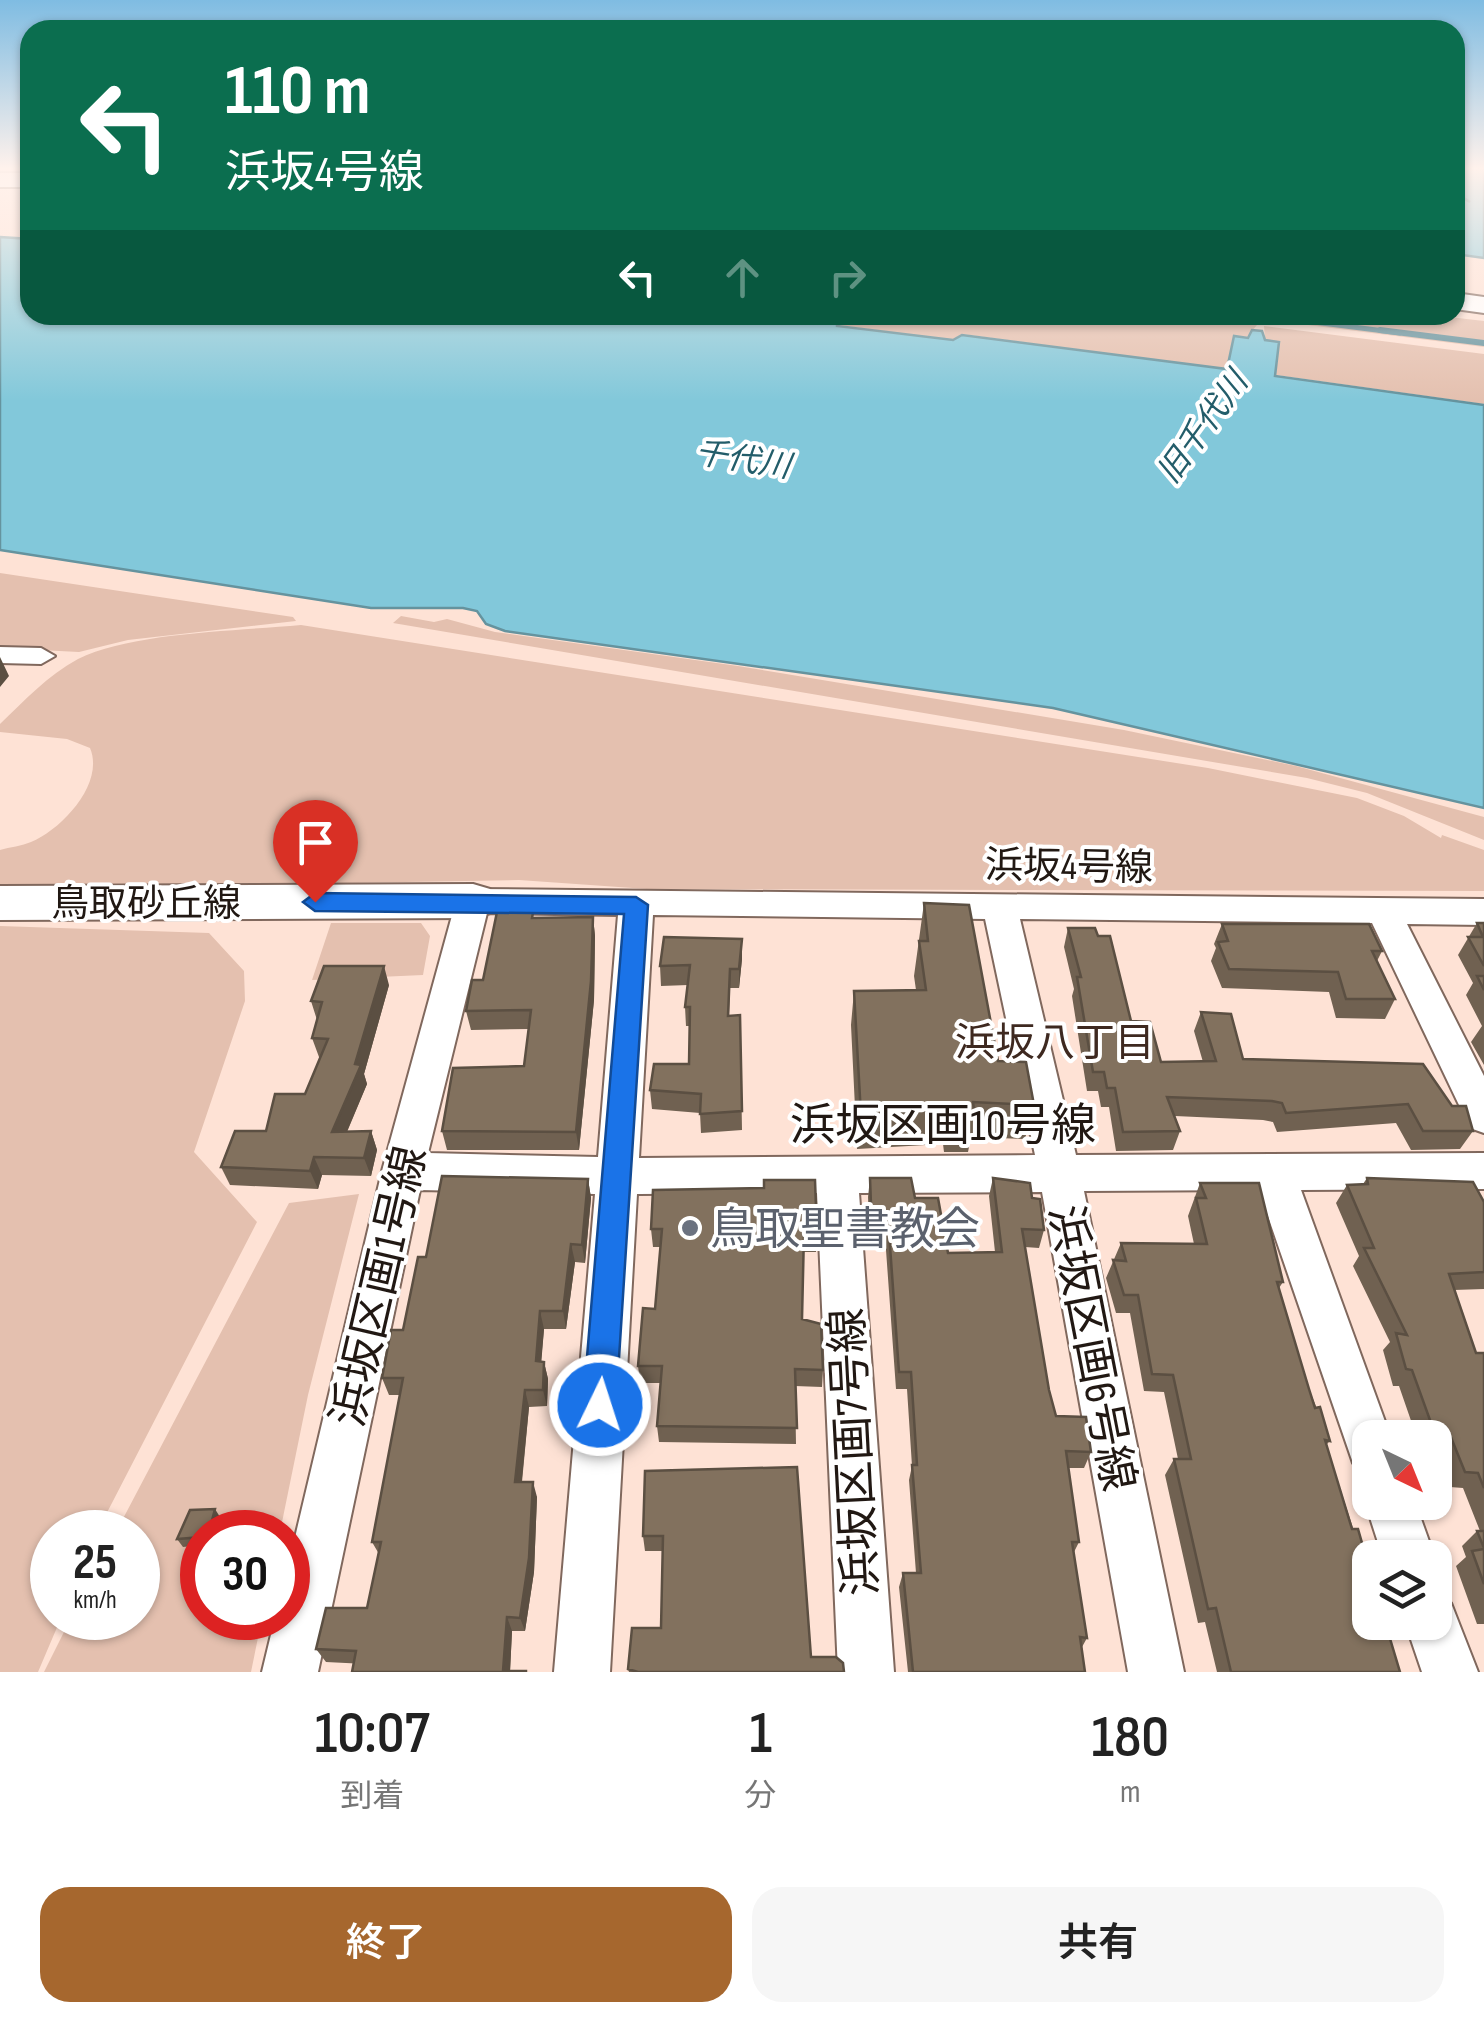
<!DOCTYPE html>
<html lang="ja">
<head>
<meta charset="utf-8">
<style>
	body { margin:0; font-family:"Sofia Sans Condensed","Noto Sans JP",sans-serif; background:#f6f6f6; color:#222; height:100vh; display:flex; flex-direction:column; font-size:38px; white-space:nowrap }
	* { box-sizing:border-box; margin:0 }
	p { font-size:32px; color:#767676 }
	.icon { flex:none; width:55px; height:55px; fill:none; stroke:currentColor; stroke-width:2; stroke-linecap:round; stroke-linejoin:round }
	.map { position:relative; height:1672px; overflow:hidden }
	.panel { display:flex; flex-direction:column; background:#fff; flex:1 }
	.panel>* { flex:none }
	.banner { position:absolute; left:20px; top:20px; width:1445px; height:305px; border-radius:30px; box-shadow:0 2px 8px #0004; background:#0b6e4f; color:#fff; overflow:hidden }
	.needle { width:65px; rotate:137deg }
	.tools { position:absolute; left:1352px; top:1420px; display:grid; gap:20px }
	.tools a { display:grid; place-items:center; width:100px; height:100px; border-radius:20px; background:#fff; box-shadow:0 2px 8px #0004; font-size:50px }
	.speed { position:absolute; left:30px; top:1510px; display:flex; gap:20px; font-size:50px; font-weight:700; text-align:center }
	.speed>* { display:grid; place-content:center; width:130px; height:130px; border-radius:50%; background:#fff; box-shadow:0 2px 8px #0004; line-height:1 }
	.speed small { font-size:25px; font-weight:400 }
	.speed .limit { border:15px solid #d22; background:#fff; color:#111 }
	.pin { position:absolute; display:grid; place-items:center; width:85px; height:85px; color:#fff; margin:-102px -42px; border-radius:50% 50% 50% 0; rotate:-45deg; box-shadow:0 0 10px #0007 }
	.pin .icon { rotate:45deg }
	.me { position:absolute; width:110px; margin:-55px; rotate:4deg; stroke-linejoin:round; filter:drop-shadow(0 0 8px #0008) }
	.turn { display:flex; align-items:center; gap:35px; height:210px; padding:0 40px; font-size:45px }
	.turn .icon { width:130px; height:130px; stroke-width:2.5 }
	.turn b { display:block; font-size:70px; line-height:85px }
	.lanes { display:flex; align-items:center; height:95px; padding:0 40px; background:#0003; justify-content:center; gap:50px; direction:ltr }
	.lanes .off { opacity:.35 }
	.eta { display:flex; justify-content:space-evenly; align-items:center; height:170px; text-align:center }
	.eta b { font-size:60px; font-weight:600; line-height:70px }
	.button { display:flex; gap:20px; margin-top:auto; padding:20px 40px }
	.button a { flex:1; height:115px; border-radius:30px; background:#a6672e; color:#fff; font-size:40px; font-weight:600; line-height:115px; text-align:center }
	.button a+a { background:#f6f6f6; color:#222 }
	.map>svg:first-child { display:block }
</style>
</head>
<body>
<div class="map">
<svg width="1484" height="1672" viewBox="0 0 1484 1672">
	<rect width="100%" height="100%" fill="#fee2d5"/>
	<path fill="#e4c0af" d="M803,315L935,321L971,315H1174L1257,325L1247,337L1234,336L1226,369L962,334L953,340L838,325L837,319Z
		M1267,315H1432L1484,321V347L1252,318Z
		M1264,326L1484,354V404L1276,375L1279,343L1265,340Z
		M0,573L293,617L296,621L128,640L79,652L0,648Z
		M401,616L434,622L447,619L495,632L738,666L1124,730L1296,766L1484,817V840L1367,793L1307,778L393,623Z
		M301,625L1208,768L1357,798L1404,816L1441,838L1442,835L1484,850V891L647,889L519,880L0,889V850C10,847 22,846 31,842C62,829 105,783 90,748L67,739L0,732V724C24,701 48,675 78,659C132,632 239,631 301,625Z
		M331,923H421L430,936L423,975L312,980Z
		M0,926L209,933L244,971L245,1001L194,1152L257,1222L97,1532H52V1618H61L38,1672H0Z
		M359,1194L308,1395L280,1532H202V1618H262L251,1672H44L71,1618H138V1532H116L289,1203Z"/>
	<path fill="#82c8da" stroke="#65939e" stroke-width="2.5" d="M1484,167V258L1455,254V194L1470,202L1455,192V168Z
		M0,237L30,239V315H799L837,319V326L953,340L962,335L1227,369L1234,336L1248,338L1252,330L1262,331L1265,340L1279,342L1275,376L1484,405V808L1053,708L505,631L486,624L477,611L463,608H371L0,550Z"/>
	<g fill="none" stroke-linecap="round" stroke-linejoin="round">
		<path stroke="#65939e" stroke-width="5" d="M1306,321L1400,333"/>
		<path stroke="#65939e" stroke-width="6" d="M1380,330L1484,343"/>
		<defs>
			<path id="street" d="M0,647L41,648L55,656L41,664L0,663Z
				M473,889L1484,899V925L1407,924L1484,1076V1133L1470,1128L1372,923L1020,919L1076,1155L1484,1153V1189L1301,1190L1391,1438H1370V1470L1353,1463L1259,1190L1084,1191L1184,1672H1128L1042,1192L859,1193L894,1672H838L817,1193L637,1194L610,1672H554L595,1194L420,1190L318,1672H262L275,1618H288V1567L382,1171L456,901L461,892ZM487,913L618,915L598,1157L428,1153ZM653,915L985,919L1035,1155L639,1158Z
				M1370,1489V1502H1415L1435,1558H1383L1365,1502Z
				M1435,1596L1451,1603L1478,1672H1422L1405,1622H1435Z"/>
			<path id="secondary" d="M1455,293L1484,297V313L1455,309Z
				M473,884L490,889L497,901L490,913L473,918L0,920V886Z"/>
			<path id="primary" d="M0,173H30V187H0Z"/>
		</defs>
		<use href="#street" stroke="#80685d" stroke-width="4"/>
		<use href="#secondary" stroke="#80685d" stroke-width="4"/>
		<use href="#primary" stroke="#80685d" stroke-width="4"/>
		<use href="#street" fill="#fff" fill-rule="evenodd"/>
		<use href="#secondary" fill="#fff" fill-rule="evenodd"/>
		<use href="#primary" fill="#fff" fill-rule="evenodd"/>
	</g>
	<path fill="#706151" d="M924,903L998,1061L1034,1105L1025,1139L971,1137L968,1152H944L943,1144L857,1149L851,1025L854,991L916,990L914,976Z
		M593,917L595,936L594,1000L579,1150H447L442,1131L524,1066L529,1029L471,1030L466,1011L483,980L536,918Z
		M1477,923H1484V1065L1471,1042L1482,1026L1466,995L1473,983L1458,955Z
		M1222,924L1382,951L1377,961L1395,999L1385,1019L1336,1018L1329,992L1222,988L1211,961L1216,948L1214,944Z
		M1068,928L1131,1021L1161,1062H1203L1194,1031L1201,1012L1243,1059L1452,1106L1473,1131L1460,1149L1411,1150L1396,1123L1277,1132L1273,1122L1263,1120L1175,1116L1180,1131L1173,1150L1116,1151L1109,1107H1101L1098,1091H1087L1072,996L1074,989L1064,947Z
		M742,959L739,988H730L729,1016L740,1015L742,1130L701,1133L700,1113L652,1109L650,1090L689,1064L690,1026H686L685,1007L688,985L661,986L660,966Z
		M389,985L364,1074L367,1084L347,1132L371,1131L377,1150L371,1176L322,1175L318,1189L230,1185L221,1167L266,1131L305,1094L320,1057H319L312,1038L317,1020L311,1001Z
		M870,1178L915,1198L948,1253L995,1252L989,1196L993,1178L1032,1198L1044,1230L1039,1248L1025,1247L1049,1390L1056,1416L1091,1452L1084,1468H1068L1079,1542L1074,1552L1087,1638L1082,1647L1085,1672H908L899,1587L903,1573H916L909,1480L912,1466L907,1389H896L886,1250H870L868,1197Z
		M1367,1178L1484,1202V1289L1454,1290L1476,1353H1484V1624H1477L1456,1566L1466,1557L1462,1546L1477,1531H1480L1463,1488L1450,1487L1435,1450V1438H1417L1399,1386H1393L1383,1350L1390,1342L1353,1266L1359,1256L1336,1203L1347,1185L1363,1184Z
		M588,1179L591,1198L585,1263L575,1262L566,1329H544L541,1361L544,1362L548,1379L547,1406L529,1407L522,1482L537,1497L534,1572L525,1631H512L510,1671L527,1672L326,1662L316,1649L367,1608L379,1554L372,1542L400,1395H389L382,1378L403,1330L426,1257Z
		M1200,1183L1283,1282L1279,1288L1309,1389L1330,1441L1326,1445L1400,1672H1217L1205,1622L1198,1623L1165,1475L1174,1459H1178L1164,1392L1144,1391L1130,1313H1116L1106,1278L1121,1243L1194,1244L1188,1216Z
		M651,1229L817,1234L816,1252H804L802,1319L823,1370L822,1387L795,1386L796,1444L659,1442L657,1426L661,1383H640L638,1366L655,1309L660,1247H653Z
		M645,1471L811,1657L844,1672H629L628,1669L661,1628L663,1551H645L643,1536Z
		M220,1517L216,1532H202V1545L183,1547L177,1539Z"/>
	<path fill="#5b4f42" d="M0,657L9,676L0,687Z
		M593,917L595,936L594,1000L579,1150L576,1132Z
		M742,939V959L739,988V969Z
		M384,966L389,985L364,1074L367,1084L339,1150L332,1132L355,1064Z
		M371,1131L377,1150L371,1176L364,1158Z
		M314,1157L322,1175L318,1189L310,1171Z
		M588,1179L591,1198L585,1263L582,1245Z
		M571,1244L575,1262L566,1329L563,1311Z
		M540,1311L544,1329L540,1378L536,1361Z
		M544,1362L548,1379L547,1406L543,1390Z
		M525,1390L529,1407L520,1498L515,1482Z
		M533,1482L537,1497L534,1572L525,1631L520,1618Z
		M215,1509L220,1517L216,1532H209Z
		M507,1617L512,1631L510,1672L503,1671Z"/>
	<path fill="#82715e" stroke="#5b4f42" stroke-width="2.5" d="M924,903L969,905L998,1061L1026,1062L1034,1105L973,1102L975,1118H951L949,1109L861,1115L854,991L926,990L919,941H928Z
		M498,907H534L532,918L593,917L591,981L576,1132L442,1131L453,1068L524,1066L531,1010L466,1011L472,980H483Z
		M1477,923H1484V966L1468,937H1483Z
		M1222,924H1369L1382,951H1372L1395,999H1346L1338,972L1229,969L1218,942L1228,941Z
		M1068,928H1095L1098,936H1110L1131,1021L1150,1022L1161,1062L1216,1061L1201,1012L1231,1014L1243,1059L1423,1064L1452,1106H1466L1473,1131H1423L1408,1104L1286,1113L1282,1103L1272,1101L1167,1097L1180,1131L1123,1132L1115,1088H1107L1104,1072H1093L1077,977H1081Z
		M664,937L742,939L739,969H730L728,1016L740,1015L742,1111L700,1114L701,1094L650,1090L654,1064H689L690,1007H685L690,965L660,966Z
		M324,966H384L355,1064L361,1065L332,1132L371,1131L364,1158L314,1157L310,1171L221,1167L235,1131H266L275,1094H305L328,1039L312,1038L322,1002L311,1001Z
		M1477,976H1484V990Z
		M442,1176L588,1179L582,1245L571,1244L563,1311H540L536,1361L544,1362L543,1390H525L515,1482H533L529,1558L520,1618L507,1617L503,1671H526V1672H352L356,1651L316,1649L326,1608H367L381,1542H372L403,1378H382L391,1330H403L418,1257H426Z
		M870,1178H911L915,1198H938L948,1253L1002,1252L993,1178L1030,1183L1032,1198L1040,1199L1044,1230L1022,1229L1049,1390L1056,1416L1086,1417L1091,1452L1066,1451L1079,1542H1072L1087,1638L1080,1637L1085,1672H913L903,1573H921L912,1465H917L911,1372H899L889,1232L872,1231Z
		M1367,1178L1473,1182L1484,1202V1272L1449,1274L1476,1353H1484V1488L1478,1473L1465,1472L1450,1435L1435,1434L1412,1370L1406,1369L1396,1333L1407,1335L1364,1248H1374L1347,1185L1368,1184Z
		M764,1180H815L817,1234L804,1233L802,1319L821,1324L823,1370L795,1369L797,1428L657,1426L662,1366H638L643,1308L655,1309L662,1229H651L653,1190L764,1188Z
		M1200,1183H1259L1283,1282H1277L1309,1389L1315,1408L1320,1407L1330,1441L1325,1440L1352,1529H1358L1370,1571V1622H1385L1400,1672H1231L1216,1608L1208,1609L1174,1459H1191L1173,1375L1152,1374L1138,1295H1124L1113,1260L1126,1261L1121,1243L1207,1244L1196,1198H1206Z
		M797,1467L811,1657H836L843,1663L844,1672H638L628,1669L632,1628H661L663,1536H643L645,1471Z
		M215,1509L209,1532H202V1537L177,1539L190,1510Z
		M1477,1531H1484V1548Z
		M1484,1549V1584L1472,1551Z"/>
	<linearGradient id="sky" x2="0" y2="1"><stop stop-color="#7fbce2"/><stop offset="0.42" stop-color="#fff2ec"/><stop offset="1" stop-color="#fff2ec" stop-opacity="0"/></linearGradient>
	<rect width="1484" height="401" fill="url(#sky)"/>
	<path fill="#1a73e8" stroke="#114b97" stroke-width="2.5" d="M315,893L636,897L648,905L616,1405L611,1417L600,1422L588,1417L583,1405L624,914L315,911L303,902Z"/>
	<circle fill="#6b7280" stroke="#fff" stroke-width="4" cx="690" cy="1228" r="10"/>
	<g text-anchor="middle" stroke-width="8" stroke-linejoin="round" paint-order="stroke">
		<g font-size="32" font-style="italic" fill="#235d6a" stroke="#fff">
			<text transform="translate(1202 427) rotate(-54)" y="11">旧千代川</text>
			<text transform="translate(743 459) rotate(9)" y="11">千代川</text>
		</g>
		<g font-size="38" fill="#211813" stroke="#fff">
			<text transform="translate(1069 866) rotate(1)" y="13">浜坂4号線</text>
			<text x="146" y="916">鳥取砂丘線</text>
		</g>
		<g font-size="40" fill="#3e2920" stroke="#fff">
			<text x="1055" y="1056">浜坂八丁目</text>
		</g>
		<g font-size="45" fill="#211813" stroke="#fff">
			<text x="943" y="1140">浜坂区画10号線</text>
			<text transform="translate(378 1286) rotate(-77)" y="16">浜坂区画1号線</text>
			<text transform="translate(1093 1348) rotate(79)" y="16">浜坂区画6号線</text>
			<text transform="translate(853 1452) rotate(-93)" y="16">浜坂区画7号線</text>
		</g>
		<g font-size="45" fill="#5b616d" stroke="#fff" text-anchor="start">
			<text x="710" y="1244">鳥取聖書教会</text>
		</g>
	</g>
</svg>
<div class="tools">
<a><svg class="needle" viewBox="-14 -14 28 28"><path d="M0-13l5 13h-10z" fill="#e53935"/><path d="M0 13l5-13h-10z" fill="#767676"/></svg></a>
<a><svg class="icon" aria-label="layers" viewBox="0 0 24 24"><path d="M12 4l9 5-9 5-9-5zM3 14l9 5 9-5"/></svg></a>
</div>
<div class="speed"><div>25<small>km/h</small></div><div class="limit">30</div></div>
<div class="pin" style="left:315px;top:902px;background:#d93025"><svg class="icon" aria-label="arrive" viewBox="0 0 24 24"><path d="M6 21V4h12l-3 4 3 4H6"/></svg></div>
<svg class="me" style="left:600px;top:1405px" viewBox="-20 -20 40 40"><circle r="17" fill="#1a73e8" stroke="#fff" stroke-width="3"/><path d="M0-11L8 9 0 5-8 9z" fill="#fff"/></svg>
<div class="banner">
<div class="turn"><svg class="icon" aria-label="left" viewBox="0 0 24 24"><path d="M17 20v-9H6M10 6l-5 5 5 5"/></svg><div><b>110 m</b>浜坂4号線</div></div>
<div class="lanes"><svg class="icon" aria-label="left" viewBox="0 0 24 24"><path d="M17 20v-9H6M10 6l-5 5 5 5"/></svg><svg class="icon off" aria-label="ahead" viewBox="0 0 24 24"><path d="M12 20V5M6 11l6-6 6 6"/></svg><svg class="icon off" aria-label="right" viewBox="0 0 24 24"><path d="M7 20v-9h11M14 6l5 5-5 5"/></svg></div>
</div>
</div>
<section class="panel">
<div class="eta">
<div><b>10:07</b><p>到着</p></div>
<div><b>1</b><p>分</p></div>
<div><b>180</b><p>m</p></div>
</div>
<div class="button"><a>終了</a><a>共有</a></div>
</section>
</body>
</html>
